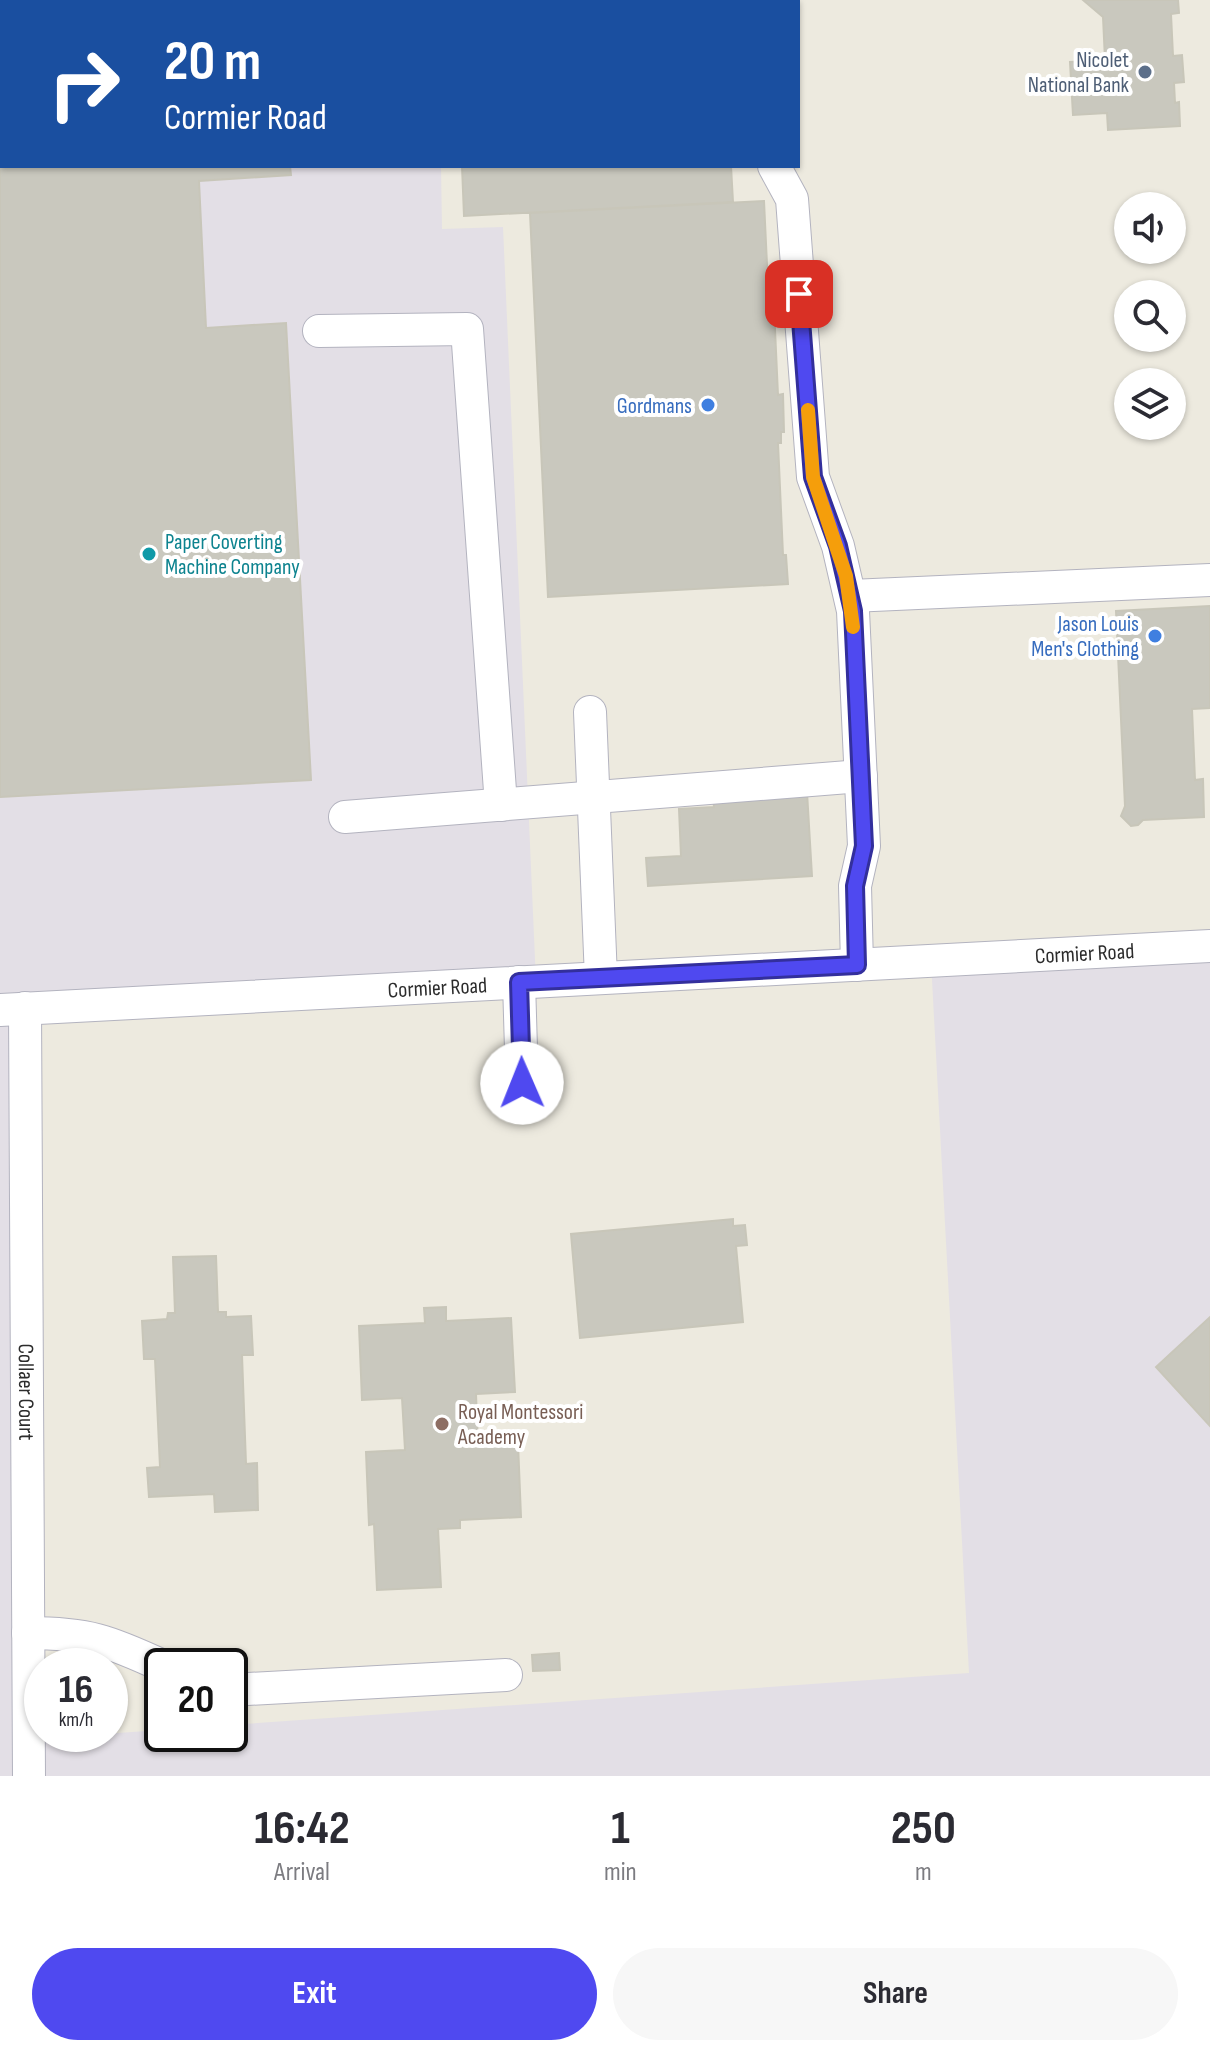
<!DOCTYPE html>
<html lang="en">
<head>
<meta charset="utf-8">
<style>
	body { margin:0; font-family:"Sofia Sans Condensed",sans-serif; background:#f7f7f7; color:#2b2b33; height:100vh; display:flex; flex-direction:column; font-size:30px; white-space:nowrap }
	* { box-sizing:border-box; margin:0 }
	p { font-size:26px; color:#7c7c81 }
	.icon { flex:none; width:44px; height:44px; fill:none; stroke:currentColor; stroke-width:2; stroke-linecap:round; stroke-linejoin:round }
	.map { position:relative; height:1776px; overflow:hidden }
	.details { display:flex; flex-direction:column; background:#fff; flex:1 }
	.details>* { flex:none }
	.banner { position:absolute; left:0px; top:0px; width:800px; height:168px; box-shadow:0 2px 6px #0004; background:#1a4fa0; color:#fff; overflow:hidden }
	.tools { position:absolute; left:1114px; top:192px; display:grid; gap:16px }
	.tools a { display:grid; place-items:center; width:72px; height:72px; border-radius:50%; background:#fff; box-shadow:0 2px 6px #0004; font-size:40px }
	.speed { position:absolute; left:24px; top:1648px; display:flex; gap:16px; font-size:40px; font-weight:700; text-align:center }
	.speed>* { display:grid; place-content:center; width:104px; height:104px; border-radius:50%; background:#fff; box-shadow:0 2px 6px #0004; line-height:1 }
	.speed small { font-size:20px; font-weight:400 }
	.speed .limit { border:4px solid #111; border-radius:12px; background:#fff; color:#111 }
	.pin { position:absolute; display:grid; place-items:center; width:68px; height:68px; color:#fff; margin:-34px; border-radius:16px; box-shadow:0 4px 12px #0006 }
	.me { position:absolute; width:88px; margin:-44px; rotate:359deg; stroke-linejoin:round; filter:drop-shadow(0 0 6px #0008) }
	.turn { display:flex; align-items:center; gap:28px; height:168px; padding:0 32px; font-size:36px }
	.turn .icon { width:104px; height:104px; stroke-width:2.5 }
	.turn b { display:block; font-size:56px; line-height:68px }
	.eta { display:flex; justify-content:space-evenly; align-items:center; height:136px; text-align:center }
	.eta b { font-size:48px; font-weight:700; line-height:56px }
	.action { display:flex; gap:16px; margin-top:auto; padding:16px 32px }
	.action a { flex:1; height:92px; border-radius:48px; background:#4f49f0; color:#fff; font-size:32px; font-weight:700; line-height:92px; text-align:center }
	.action a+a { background:#f7f7f7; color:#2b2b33 }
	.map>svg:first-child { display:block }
</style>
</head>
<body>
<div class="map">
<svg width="1210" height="1776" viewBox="0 0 1210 1776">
	<rect width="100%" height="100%" fill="#edeadf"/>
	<path fill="#e3dfe6" d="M0,0L319,2H2V166H441L442,229L503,227L536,982L25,1009L28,1739L162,1730V1734H230V1725L969,1673L931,961L1210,946V1776H0Z"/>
	<path fill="#c9c8be" stroke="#c8c6b9" stroke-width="2" d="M449,0H729V2H449Z
		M1083,0H1178L1179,13L1171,14L1173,56L1182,55L1184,82L1174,83L1175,103L1179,102L1180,126L1108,130L1107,113L1073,115L1070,62L1105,60L1103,17Z
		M0,69H2V166H290L291,175L199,181L206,328L286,323L311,780L0,797Z
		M462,166H731L733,202L464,216Z
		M764,201L769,307H774L778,395L783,394L784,432H781V443H778L783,555H786L788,584L548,597L530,213Z
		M1210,606V708L1192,709L1195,780L1203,779L1204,817L1143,820L1138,825L1131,826L1121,816L1125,806L1116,611Z
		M807,792L812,876L648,886L646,858L681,856L679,809L714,807L713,797Z
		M733,1219V1226L745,1225L747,1245L736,1246L743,1322L580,1338L571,1234Z
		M216,1256L218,1312H226V1317L251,1316L253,1355H242L246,1464L257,1463L258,1510L215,1512L214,1494L149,1497L147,1468L160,1467L155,1359H144L142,1321L167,1319L168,1313H175L173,1257Z
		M446,1307V1321L511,1318L515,1392L476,1394L478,1445L518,1443L521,1517L460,1520V1528L438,1529L441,1587L377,1590L374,1524L369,1525L366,1452L405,1450L402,1398L362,1400L359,1326L425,1323L424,1308Z
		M1210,1317V1426L1156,1367Z
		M559,1653L560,1670L533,1671L532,1655Z"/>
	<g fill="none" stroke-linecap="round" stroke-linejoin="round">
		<defs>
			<g id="minor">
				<path d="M295,0V2"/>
				<path d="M758,0V2"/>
				<path d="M0,34H2"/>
				<path d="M774,166L792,199L813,477L838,546L853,611L864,846L855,886L857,965"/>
				<path d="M319,331L467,329L501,805"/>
				<path d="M851,596L1210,580"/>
				<path d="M590,712L601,978"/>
				<path d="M345,817L861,776"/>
				<path d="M519,982L522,1083"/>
				<path id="s1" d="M25,1008L29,1776"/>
				<path id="s2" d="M0,1010L1210,946"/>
				<path d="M28,1633C88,1633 109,1641 163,1666"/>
				<path d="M230,1690L506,1675"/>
			</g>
		</defs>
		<use href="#minor" stroke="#b3b3bf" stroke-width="34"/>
		<use href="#minor" stroke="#fff" stroke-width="32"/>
	</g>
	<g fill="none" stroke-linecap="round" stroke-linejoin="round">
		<defs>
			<path id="route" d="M522,1083L519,982L857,965L855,886L864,846L853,611L838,546L813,477L799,294"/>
		</defs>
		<use href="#route" stroke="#332f9c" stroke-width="20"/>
		<use href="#route" stroke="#4f49f0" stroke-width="14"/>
		<path stroke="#f59e0b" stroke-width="14" d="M808,410L813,477L846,576L853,627"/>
	</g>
	<circle fill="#5c6f8a" stroke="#fff" stroke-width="3" cx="1145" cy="72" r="8"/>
	<g fill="#3f7fe0" stroke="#fff" stroke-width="3">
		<circle cx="708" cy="405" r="8"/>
		<circle cx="1155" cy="636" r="8"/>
	</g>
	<circle fill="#0f9aa8" stroke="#fff" stroke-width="3" cx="149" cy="554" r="8"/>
	<circle fill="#8d6e63" stroke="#fff" stroke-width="3" cx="442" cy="1424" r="8"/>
	<g text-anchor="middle" stroke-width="8" stroke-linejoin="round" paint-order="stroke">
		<g font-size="22" fill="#4e5e75" stroke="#fff" text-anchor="end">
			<text x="1129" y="67">Nicolet<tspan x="1129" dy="25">National Bank</tspan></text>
		</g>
		<g font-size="22" fill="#366cbe" stroke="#fff" text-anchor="end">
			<text x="692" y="413">Gordmans</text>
			<text x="1139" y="631">Jason Louis<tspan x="1139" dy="25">Men's Clothing</tspan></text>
		</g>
		<g font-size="22" fill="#0d838f" stroke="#fff" text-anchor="start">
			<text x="165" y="549">Paper Coverting<tspan x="165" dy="25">Machine Company</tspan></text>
		</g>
		<g font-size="22" fill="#2c2c2c" stroke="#fff">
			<text dy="8" stroke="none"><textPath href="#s2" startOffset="1086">Cormier Road</textPath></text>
			<text dy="8" stroke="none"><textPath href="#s2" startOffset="438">Cormier Road</textPath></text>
			<text dy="8" stroke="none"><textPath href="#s1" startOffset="384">Collaer Court</textPath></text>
		</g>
		<g font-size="22" fill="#785e54" stroke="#fff" text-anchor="start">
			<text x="458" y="1419">Royal Montessori<tspan x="458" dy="25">Academy</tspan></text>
		</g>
	</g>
</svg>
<div class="tools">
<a><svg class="icon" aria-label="sound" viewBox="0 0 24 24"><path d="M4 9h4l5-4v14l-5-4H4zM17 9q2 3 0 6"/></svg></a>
<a><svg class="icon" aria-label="search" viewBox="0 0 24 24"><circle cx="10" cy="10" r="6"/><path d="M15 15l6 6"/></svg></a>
<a><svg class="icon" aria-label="layers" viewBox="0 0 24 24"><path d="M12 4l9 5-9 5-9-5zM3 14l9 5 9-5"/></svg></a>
</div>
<div class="speed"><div>16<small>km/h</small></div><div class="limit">20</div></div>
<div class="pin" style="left:799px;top:294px;background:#d93025"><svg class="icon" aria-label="arrive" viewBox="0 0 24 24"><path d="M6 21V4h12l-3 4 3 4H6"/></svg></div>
<svg class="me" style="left:522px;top:1083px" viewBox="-20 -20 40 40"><circle r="19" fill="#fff"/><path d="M0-13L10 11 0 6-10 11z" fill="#4f49f0"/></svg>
<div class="banner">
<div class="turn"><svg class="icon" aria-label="right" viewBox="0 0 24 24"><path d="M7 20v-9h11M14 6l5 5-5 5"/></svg><div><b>20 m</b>Cormier Road</div></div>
</div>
</div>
<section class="details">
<div class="eta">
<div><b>16:42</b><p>Arrival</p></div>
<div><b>1</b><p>min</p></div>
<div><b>250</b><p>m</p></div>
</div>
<div class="action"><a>Exit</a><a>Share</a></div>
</section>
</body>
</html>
